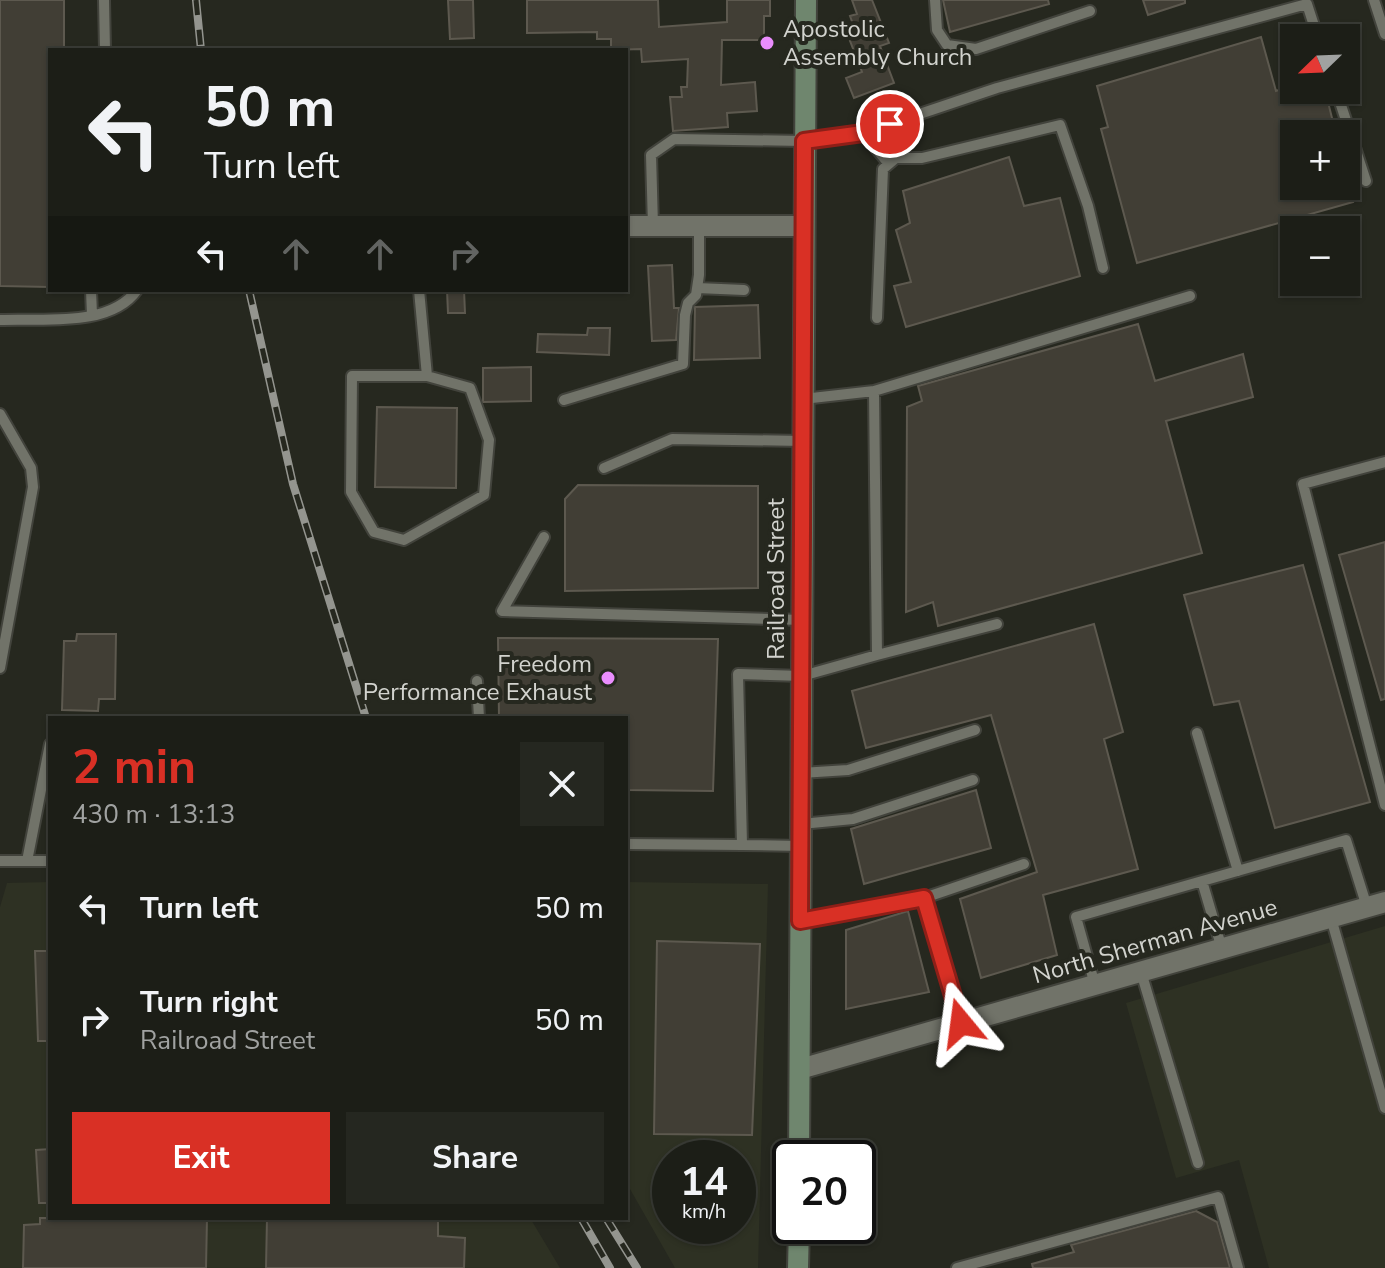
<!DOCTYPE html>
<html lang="en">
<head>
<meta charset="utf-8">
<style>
	body { margin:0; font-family:"Nunito Sans",sans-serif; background:#252720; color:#f1f3f6; height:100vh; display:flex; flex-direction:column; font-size:30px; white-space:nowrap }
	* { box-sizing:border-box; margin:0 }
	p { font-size:26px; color:#a0a2a1 }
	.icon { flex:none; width:44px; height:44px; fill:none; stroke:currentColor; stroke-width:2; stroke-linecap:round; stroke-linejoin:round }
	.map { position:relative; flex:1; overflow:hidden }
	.panel { position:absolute; left:48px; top:716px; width:580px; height:504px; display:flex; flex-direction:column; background:#1c1e17; border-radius:0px; box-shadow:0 2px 6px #0004,0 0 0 2px #3a3c36 }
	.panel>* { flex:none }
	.top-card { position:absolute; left:48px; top:48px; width:580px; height:244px; border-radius:0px; box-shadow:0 2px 6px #0004,0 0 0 2px #3a3c36; background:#1c1e17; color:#f1f3f6; overflow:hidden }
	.needle { width:52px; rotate:247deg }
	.controls { position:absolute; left:1280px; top:24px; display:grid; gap:16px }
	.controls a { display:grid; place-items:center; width:80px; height:80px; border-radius:0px; background:#1c1e17; box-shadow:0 2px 6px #0004,0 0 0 2px #3a3c36; font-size:40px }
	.speed { position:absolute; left:652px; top:1140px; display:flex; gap:16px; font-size:40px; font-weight:700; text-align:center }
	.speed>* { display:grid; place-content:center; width:104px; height:104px; border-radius:50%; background:#1c1e17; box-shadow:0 2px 6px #0004,0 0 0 2px #3a3c36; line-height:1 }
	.speed small { font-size:20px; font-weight:400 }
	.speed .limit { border:4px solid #111; border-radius:12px; background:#fff; color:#111 }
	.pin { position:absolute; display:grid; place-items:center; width:68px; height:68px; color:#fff; margin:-34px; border:4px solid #fff; border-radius:50%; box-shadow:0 2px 8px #0007 }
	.me { position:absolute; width:88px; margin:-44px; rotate:344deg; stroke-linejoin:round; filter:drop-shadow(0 0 6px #0008) }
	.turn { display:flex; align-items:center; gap:28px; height:168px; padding:0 24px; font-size:36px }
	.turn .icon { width:104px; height:104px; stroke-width:2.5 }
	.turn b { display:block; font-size:56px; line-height:68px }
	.lanes { display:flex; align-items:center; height:76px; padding:0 24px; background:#0003; justify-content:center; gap:40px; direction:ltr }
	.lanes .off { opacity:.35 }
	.round { display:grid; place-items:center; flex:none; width:84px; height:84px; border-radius:0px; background:#252720 }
	.headline { display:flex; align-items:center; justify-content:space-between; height:136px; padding:0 24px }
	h1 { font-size:48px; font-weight:700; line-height:60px; color:#d93025 }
	.button { display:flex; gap:16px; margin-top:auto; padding:16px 24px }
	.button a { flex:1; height:92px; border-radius:0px; background:#d93025; color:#fff; font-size:32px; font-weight:700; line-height:92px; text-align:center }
	.button a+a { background:#252720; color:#f1f3f6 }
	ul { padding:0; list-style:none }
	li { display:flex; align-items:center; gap:24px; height:112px; padding:0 24px }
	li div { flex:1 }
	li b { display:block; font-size:30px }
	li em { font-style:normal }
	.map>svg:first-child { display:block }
</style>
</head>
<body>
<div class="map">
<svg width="1385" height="1268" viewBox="0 0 1385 1268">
	<rect width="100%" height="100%" fill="#26281f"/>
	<path fill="#2e3123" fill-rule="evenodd" d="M50,882V1218H530L560,1268H0V907L7,883Z
		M626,882L768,884L758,1268H675L626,1182ZM670,1158H738V1226H670Z
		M1385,926V1268H1269L1239,1160L1176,1178L1126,1003Z"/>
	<path fill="#413e35" stroke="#5d594f" stroke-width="2" d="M0,0H64V50H50V287L0,286Z
		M448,0H473L474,38L450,39Z
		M527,0H658L659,27L727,22V0H770V16H764V40H722L721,85L755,82L757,111L727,113L728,127L673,131L670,97H682L681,87H687L688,59L642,62L641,49L611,50V39H597V32L527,33Z
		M852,0H872L889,43L880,46L894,83L854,98L846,78L862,72L847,33L855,30L850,16L857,14Z
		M943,0H1048L1049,4L950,32Z
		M1143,0H1185V3L1148,15Z
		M1261,37L1276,91L1294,85V90H1325L1336,134H1294V186H1349L1353,202L1137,263L1101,129L1108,127L1097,86Z
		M1009,157L1024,206L1060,198L1080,276L906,327L894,286L911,282L896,230L910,223L903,191Z
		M672,265L674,308H679L676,340L652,341L648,266Z
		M447,290H464L465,313H448Z
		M758,305L760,358L694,360L695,307Z
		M1138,324L1155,381L1243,354L1253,397L1166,421L1202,553L938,626L933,602L906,612L907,407L922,401L918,386Z
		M588,328H610L609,355L537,352L538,334L587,335Z
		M531,367V401L483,402V368Z
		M377,407L457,408L456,488L375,487Z
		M578,485L758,486V588L565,591V499Z
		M1385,542V699L1381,700L1339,555Z
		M1303,565L1370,802L1275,828L1239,701L1214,705L1184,595Z
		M1094,624L1123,732L1104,739L1138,869L1043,895L1057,955L981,978L960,899L1037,872L991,715L866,748L852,691Z
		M77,634H116L115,699H99L98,711L62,710L64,641H76Z
		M498,638L718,639L713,791L626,790V718H499Z
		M976,790L991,848L864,884L851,829Z
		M908,911L929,992L846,1009V930Z
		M657,941L760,944L752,1135L654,1134Z
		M35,951H50V1041H38Z
		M50,1149V1203H39L36,1150Z
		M1196,1211L1217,1222L1230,1268H1033L1032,1264L1074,1252L1071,1245Z
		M40,1218H207L206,1268H23L24,1225L40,1224Z
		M267,1218H438V1236L465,1238L464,1268H266Z"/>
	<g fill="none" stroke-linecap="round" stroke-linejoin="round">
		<defs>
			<path id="lane" d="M104,0L105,50
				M935,0L937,30L947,45L976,49L1090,11
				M1374,0L1385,34
				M1336,90L1366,181
				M863,133L889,164
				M653,226L651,155L674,139L804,141L863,133L997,88L1307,4L1318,38
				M697,288L744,290
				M91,290L92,315
				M419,290L427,376
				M877,318L883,169L896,158H922L1060,125L1088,206L1103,268
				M0,320C42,318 110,328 137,290
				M352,376H427L470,388L489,440L484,495L404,540L374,532L351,492Z
				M803,399L874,391L1190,296
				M564,400L683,364L685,315L688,303L696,295L699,275V226
				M0,414L31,468L33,487L0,668
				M1385,462L1303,484L1385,805
				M604,468L672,439L803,441
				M544,537L502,611L802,620
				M877,655L997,624
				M477,681L479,718
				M1197,733L1238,871
				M801,773L848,770L975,730
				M801,824L853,819L973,780
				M626,844L742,845
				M801,846L742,845L738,674L802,676L877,655L874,391
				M0,861H50
				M27,861L50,744
				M1202,881L1222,949
				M924,898L1024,864
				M1331,918L1385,1108
				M800,921L924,898L961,1023
				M1141,972L1198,1163
				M1095,985L1076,917L1346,840L1367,907
				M957,1268L1218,1197L1238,1268"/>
			<path id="street" d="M626,226H803
				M800,1069L1385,902"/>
			<path id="secondary" d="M799,1158L806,0
				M798,1268L799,1226"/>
		</defs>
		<use href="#lane" stroke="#42433c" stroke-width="14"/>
		<use href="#street" stroke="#42433c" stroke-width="24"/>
		<use href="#secondary" stroke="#42433c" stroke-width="24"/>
		<use href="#lane" stroke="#717369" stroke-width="10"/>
		<use href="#street" stroke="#717369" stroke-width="20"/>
		<use href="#secondary" stroke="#6f866e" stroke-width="20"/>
		<defs>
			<path id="rail" d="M196,0L201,50
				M249,290L293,484L366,718
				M581,1218L610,1268
				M606,1218L637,1268"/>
		</defs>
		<use href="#rail" stroke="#94958f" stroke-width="8"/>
		<use href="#rail" stroke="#26281f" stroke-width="5" stroke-dasharray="15" stroke-linecap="butt"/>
	</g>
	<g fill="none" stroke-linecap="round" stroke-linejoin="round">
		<defs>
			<path id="route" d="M890,124L863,133L804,141L800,921L924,898L961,1023"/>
		</defs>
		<use href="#route" stroke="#8d1f18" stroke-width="20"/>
		<use href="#route" stroke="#d93025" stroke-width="14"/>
	</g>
	<g fill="#ea8dfd" stroke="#26281f" stroke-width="3">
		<circle cx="767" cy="43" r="8"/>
		<circle cx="608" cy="678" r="8"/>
	</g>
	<g text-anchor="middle" stroke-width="8" stroke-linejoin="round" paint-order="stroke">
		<g font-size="24" fill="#d2d3ce" stroke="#26281f" text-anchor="start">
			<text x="783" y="37">Apostolic<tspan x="783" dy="28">Assembly Church</tspan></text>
			<text x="592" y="672" text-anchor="end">Freedom<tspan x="592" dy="28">Performance Exhaust</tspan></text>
		</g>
		<g font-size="24" fill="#d2d3ce" stroke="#26281f">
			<text transform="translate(776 579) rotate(-90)" y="8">Railroad Street</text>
			<text transform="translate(1155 941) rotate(-16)" y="8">North Sherman Avenue</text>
		</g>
	</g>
</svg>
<div class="controls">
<a><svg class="needle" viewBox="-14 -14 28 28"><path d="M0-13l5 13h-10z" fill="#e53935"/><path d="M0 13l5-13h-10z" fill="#a0a2a1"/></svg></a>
<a>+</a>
<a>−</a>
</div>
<div class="speed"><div>14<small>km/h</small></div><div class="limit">20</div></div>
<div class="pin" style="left:890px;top:124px;background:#d93025"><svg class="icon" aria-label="arrive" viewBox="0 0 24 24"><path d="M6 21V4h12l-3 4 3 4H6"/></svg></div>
<svg class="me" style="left:961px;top:1023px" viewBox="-20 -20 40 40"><path d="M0-17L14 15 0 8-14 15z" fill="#d93025" stroke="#fff" stroke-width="4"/></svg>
<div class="top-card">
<div class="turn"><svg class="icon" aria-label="left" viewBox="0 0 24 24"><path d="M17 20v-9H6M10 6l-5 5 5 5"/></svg><div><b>50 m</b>Turn left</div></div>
<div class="lanes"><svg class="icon" aria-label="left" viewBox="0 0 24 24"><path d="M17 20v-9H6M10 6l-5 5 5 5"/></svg><svg class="icon off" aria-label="ahead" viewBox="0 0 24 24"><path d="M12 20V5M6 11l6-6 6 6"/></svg><svg class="icon off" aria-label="ahead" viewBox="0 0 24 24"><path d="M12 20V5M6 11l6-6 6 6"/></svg><svg class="icon off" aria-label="right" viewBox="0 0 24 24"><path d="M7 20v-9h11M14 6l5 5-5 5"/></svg></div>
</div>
<section class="panel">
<div class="headline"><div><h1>2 min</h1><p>430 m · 13:13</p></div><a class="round"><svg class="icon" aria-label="close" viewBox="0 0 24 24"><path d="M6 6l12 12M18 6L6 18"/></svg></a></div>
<ul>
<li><svg class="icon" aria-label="left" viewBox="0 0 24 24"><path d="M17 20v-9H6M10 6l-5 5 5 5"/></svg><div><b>Turn left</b></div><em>50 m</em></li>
<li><svg class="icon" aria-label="right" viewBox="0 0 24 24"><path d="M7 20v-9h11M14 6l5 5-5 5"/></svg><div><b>Turn right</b><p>Railroad Street</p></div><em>50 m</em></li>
</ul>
<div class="button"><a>Exit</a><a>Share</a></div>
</section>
</div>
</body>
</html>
